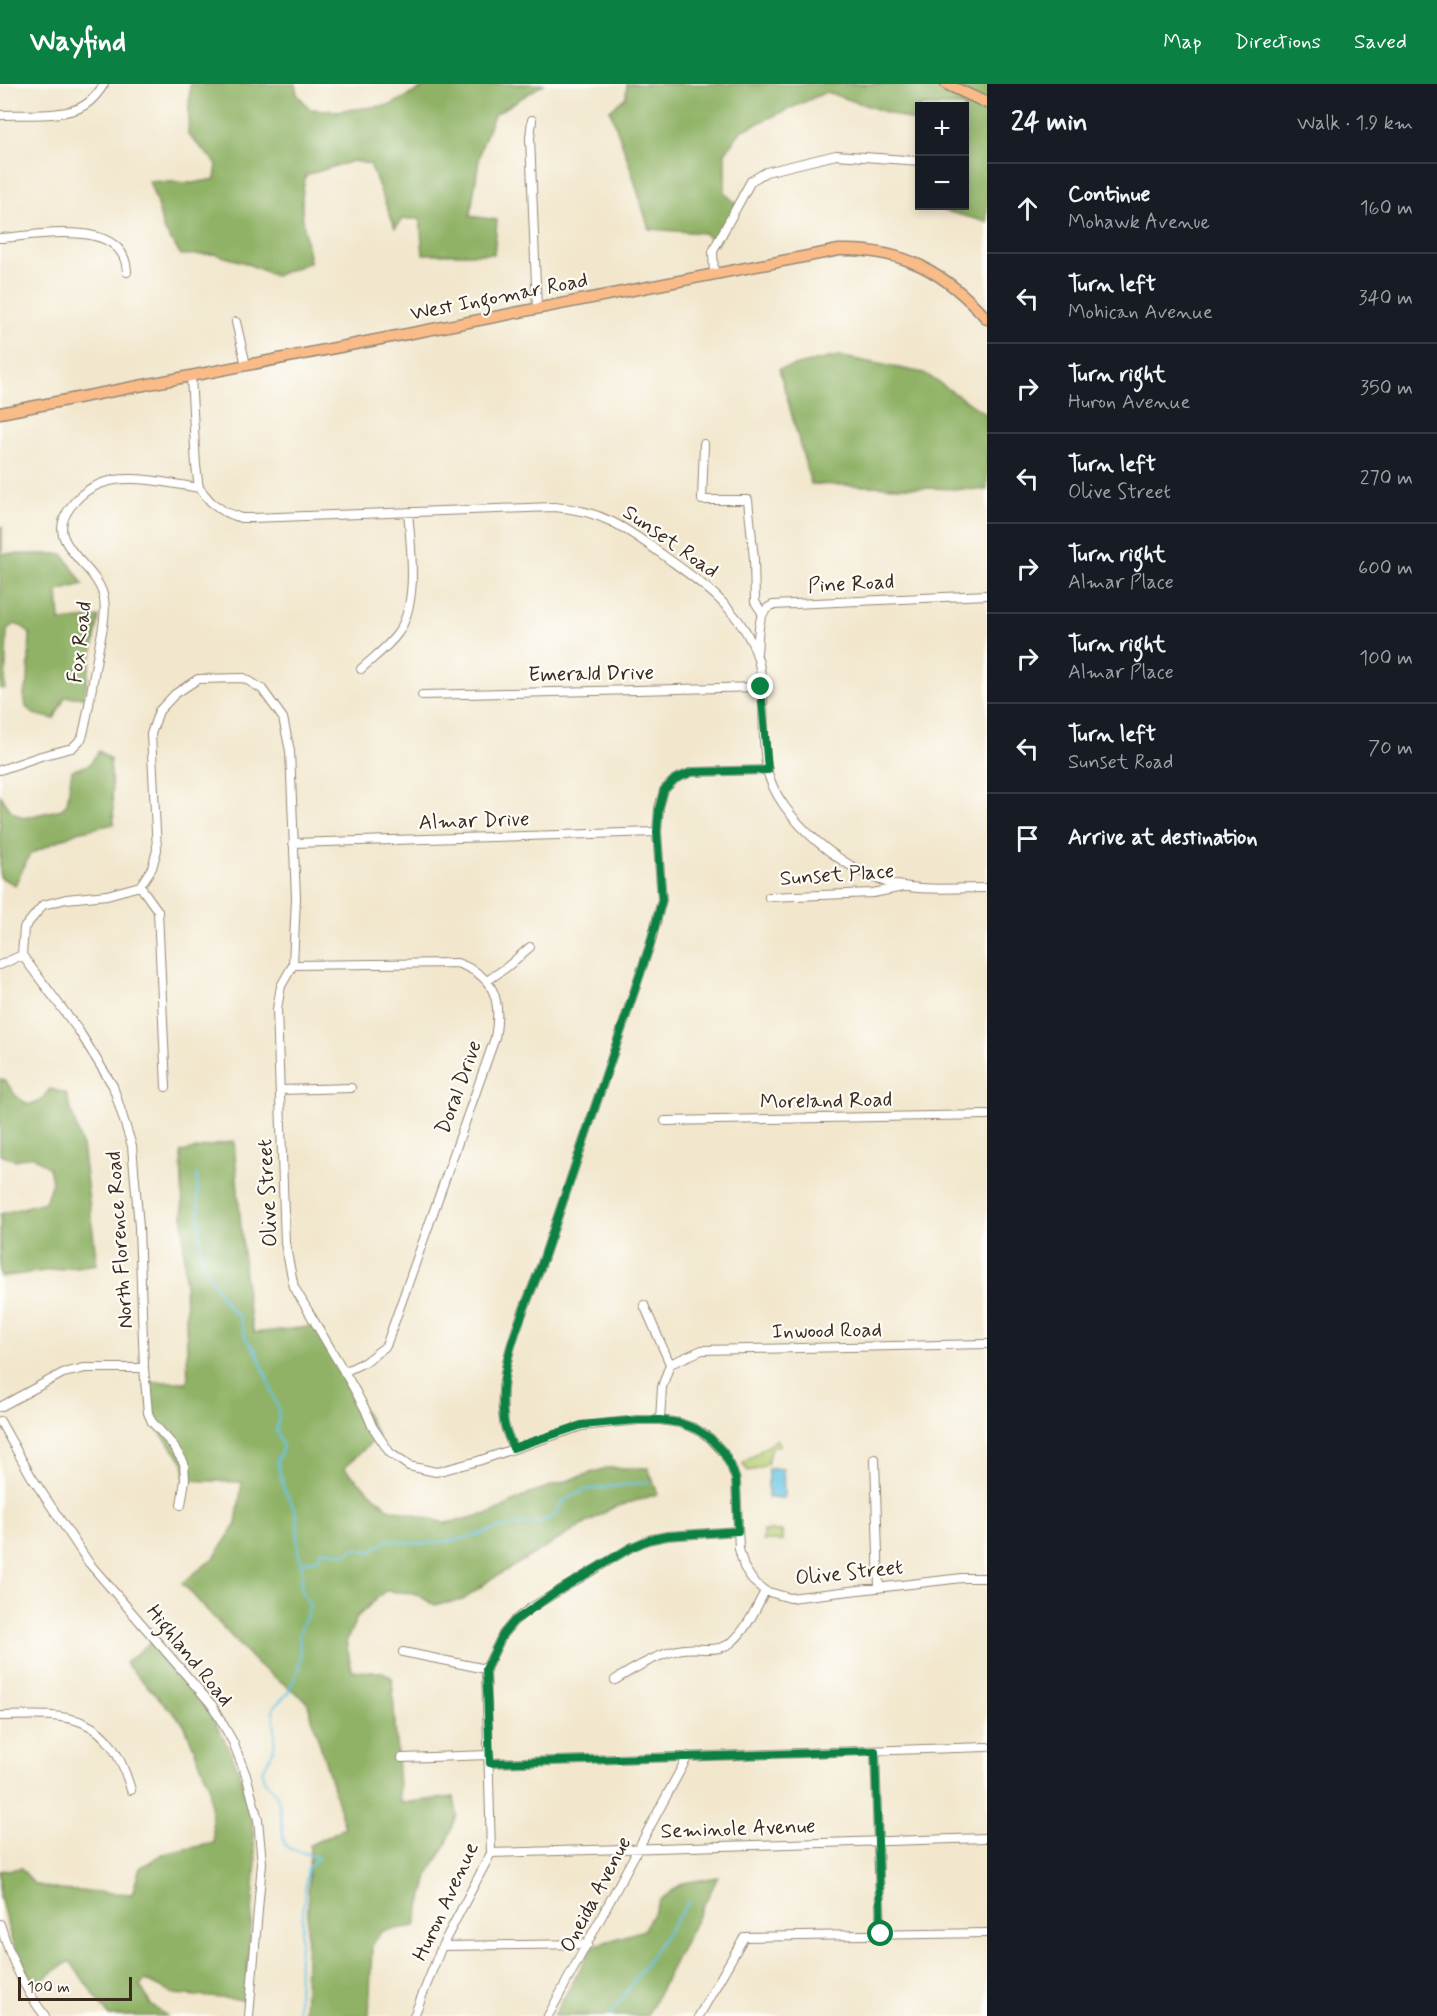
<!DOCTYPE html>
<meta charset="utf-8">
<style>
body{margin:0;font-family:Mynerve,sans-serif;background:#20242c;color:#f1f3f6}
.controls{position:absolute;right:18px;top:18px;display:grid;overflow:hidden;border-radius:0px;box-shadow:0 3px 9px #0003}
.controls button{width:54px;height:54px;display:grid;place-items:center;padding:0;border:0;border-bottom:2px solid #363941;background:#171b24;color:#f1f3f6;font:30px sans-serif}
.scale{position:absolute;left:18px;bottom:15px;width:114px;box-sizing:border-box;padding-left:6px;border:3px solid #3b2a1e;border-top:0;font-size:16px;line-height:21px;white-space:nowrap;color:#3b2a1e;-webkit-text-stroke:4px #fdfcf7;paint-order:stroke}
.stop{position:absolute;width:18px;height:18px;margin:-14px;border:4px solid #0b8043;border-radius:50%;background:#fff}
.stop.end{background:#0b8043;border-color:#fff;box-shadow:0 2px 6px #0008}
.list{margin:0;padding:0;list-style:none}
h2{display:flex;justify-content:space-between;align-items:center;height:78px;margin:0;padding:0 24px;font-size:26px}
h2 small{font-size:20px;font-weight:400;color:#9ea1a6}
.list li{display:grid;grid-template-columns:39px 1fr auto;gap:18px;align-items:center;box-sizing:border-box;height:90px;padding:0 24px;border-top:2px solid #363941}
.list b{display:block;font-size:22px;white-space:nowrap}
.list p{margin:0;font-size:20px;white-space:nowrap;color:#9ea1a6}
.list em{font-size:20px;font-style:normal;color:#9ea1a6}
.icon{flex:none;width:33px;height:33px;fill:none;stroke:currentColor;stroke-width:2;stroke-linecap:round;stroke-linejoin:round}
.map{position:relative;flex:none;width:987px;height:1932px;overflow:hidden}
header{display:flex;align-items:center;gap:36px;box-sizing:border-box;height:84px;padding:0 30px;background:#0b8043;color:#fff}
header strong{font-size:28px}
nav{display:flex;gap:33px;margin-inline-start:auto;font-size:21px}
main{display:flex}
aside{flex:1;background:#171b24}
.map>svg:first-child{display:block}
.green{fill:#b5cf75;stroke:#787c4a;stroke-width:1.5}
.forest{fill:#90b266;stroke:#666e42;stroke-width:1.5}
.water{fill:#67c5e5;stroke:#517882;stroke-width:1.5}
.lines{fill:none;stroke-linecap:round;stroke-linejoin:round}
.stream{stroke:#67c5e5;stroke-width:2}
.minor-casing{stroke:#968876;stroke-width:10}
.major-casing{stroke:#968876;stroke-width:13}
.minor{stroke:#fff;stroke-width:8}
.major{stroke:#f9bc89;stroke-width:10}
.route{stroke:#0b8043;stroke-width:8}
.labels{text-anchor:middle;stroke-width:4.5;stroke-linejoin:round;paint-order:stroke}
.street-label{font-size:21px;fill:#3b2a1e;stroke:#fdfcf7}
</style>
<header>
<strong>Wayfind</strong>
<nav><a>Map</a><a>Directions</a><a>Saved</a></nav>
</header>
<main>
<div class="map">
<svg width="987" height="1932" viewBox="0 0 987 1932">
<rect width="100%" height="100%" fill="#fdfcf7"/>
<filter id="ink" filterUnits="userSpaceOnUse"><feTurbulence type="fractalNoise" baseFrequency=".0167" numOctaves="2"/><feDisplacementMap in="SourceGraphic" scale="12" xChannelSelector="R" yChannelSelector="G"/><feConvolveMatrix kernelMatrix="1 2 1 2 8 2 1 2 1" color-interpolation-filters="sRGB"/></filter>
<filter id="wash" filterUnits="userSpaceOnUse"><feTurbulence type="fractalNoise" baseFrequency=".008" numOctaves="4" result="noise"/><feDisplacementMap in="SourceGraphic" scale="24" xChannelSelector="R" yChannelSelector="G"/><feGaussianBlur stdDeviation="1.35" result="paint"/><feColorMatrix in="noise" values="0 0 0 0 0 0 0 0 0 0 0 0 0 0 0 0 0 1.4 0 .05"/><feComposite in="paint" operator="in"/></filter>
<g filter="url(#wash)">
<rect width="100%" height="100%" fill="#f2e7cd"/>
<path class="green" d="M777,1355l3,6 -8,3 -5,16 -9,5 -10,2 -5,-7 3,-3z
M763,1447h19v10h-19z"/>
<path class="forest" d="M190,0h105l2,10 13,15 28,2 53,-6 39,-21h114l-50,31 -13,33 -11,68 27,4 -3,34h-71l-3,-35h-17l-8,9 -25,-64 -17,-3 -47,14c-9,29 -1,58 4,87l-35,14 -29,-13 -31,-9 -34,1 -18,-27 -6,-25 -8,-22 44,2 22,-4 2,-15 -29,-29z
M627,0h360v138l-56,-15 33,-1v-100h-44l-1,17 -93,-31 -85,39 -16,22v40l12,12 -21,40 -12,-12 -55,-4 -20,-66 -19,-53 16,-13z
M838,272l86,17 63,42v75l-176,-6 -32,-115z
M0,443h2v27h61l20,30 -25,7 2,30 39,-4 -15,80h-19l-11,22 -20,-5 -8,-7 -2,-14 4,-10 2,-49 -7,-7 -8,-3 -8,6 -2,59h-5z
M99,667l11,8 4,65 -37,8 -47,22 -15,31 -15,-8v-82l11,16 12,7 39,-9 5,-6 5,-33 17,-5z
M0,995l5,1 10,15 13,10 12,-4 10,-12 16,4 16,53 15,118 -97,13v-63l45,-12 7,-20 -3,-14 -16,-12 -18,4 -15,-5z
M234,1057l13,161 7,31 63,-7 61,110 -34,32 44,40 58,15 46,-10 38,-20 76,-25h42l10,26 -46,14 -122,72 -27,20 -28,5 -21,-12 -29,-2 -28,26 -11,25 6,29 31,1 9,6 8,125 54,-6 3,18 -11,30 -17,28 -14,53 -33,5 -10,14 -3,71h-65l6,-171 35,-17 -38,-127 -50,-37 -75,-81 32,-25 22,-34 6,-42 -57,-2 -1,-17 -32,-41 -7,-40h43l-7,-230z
M151,1558l56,67 22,39 13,32 10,42 4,39 -11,139 -71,-6 -29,-14 -5,5 11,20 16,11h-58l-39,-55 -37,25 -21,-44 -12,-45v-26l21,-3 13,16 25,6 73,4 8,-26 23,-14 51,-11 -5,-58 -25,-61 -59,-61z
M718,1793l-71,139h-93l39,-70 51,-16 16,-30 23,-17z"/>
<path class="water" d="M768,1385h15l1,29h-16z"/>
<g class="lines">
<path class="stream" d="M197,1091l4,77 3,14 22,38 6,7 7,5 7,23 10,12 8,19 14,38 1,8 -3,14 7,17 -6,14 7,28 11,21 2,9 1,32 4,18 -1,20 9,17 -11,28 2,24 -4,15 -10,21 -14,14c2,30 7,36 -11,63 0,12 9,14 14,24 7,11 5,46 10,51 8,7 23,6 32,12l-10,10 -2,13 -7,75 -1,60
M302,1478l16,-3 4,-9 25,4 9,-6 8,3h8l16,-11 33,4 38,-4 45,-13 33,-4 12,-5 6,-3 6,-11 6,-5 18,-9 63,-8
M610,1932l79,-115"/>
</g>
</g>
<g filter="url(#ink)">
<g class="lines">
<g class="minor-casing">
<path id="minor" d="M0,31c24,-1 65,3 85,-10 8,-5 14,-13 19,-21
M532,36l-2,18 7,171
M0,154c35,-2 125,-22 127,34
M714,190l-1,-22 3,-7 35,-64 15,-9 70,-17 84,6
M236,238l10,43
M191,292l5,90 3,22 12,14 14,10 16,6h11l302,-11c47,3 72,21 109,48 34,25 70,48 89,88 18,38 7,85 15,126 10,49 81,106 130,116 28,6 61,3 90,3
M704,360l-2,56h46l6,59 1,43 8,12
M757,568c2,-16 -1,-41 16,-47l214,-10
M361,585c12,-11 27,-22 37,-36 21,-31 13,-84 10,-121
M422,611l339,-8
M0,686l41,-14 31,-8 10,-10c7,-26 10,-54 15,-80 3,-19 10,-41 7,-59 -4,-25 -31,-39 -40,-61 -5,-12 0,-23 8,-33 31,-41 85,-23 127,-17
M293,759l364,-11
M769,813l104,-4 30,-6
M22,871l57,76 34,55 19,60 7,81 5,141 4,45 4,9 20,22 12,19 1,17 -4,25
M0,881l22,-10 2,-27 19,-23 23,-6 41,-4 33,-9
M293,881l164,-2c38,13 45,37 38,75l-109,308 -21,16 -21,10
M487,897l20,-14 23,-20
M166,1003l-8,-176 -18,-25 12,-18 5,-18 -6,-116 8,-23 16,-17 23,-15 46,-1 18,11 21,29 7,33 6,147 -3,67 -12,21 -4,23 8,234 9,44 58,98 13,24 7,17 18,27 19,13 27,6 42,-11 104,-35 56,-6h22l20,3 16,6 14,9 13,14 8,14 5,14 3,69 5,18 9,14 12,10 25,7 172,-20h25
M280,1006l71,-2
M665,1037l322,-6
M644,1221l26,59 -8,23 -2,33
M670,1280l32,-14 285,-6
M0,1323l63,-34 22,-5h59
M0,1337l31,55 58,87 123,142 21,37 14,36 11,42 4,43 -13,153
M513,1364c-3,-8 -8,-18 -9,-26 -8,-55 18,-107 37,-156l109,-321 12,-45 -5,-68 2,-24 5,-18 11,-11 17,-7 76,-2
M875,1375l4,128
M403,1568l83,17
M615,1596c19,-12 41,-25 63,-30 19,-5 37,5 54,-8 15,-13 24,-34 33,-51
M0,1632c72,-2 108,-4 131,74
M875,1667l6,183
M402,1674l87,-3
M490,1679l497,-16
M491,1769l496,-15
M0,1840c10,33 24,65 45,92
M442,1862l146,-2
M414,1932l28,-70 49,-93 -5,-184 17,-35 11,-13 15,-12 101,-61 18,-8 19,-4 71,-5
M548,1932l140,-260
M699,1932l45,-79 243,-4"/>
</g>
<g class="major-casing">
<path id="major" d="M946,0l41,19
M0,329l839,-163c64,-2 106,22 148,69"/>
</g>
<use href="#minor" class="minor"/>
<use href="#major" class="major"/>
</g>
</g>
<g class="lines" filter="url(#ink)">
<path class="route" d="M761,603l7,83 -76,2 -17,7 -11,11 -5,18 -2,24 5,68 -12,45 -109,321c-19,49 -45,101 -37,156 1,8 6,18 9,26l69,-23 56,-5h22l20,3 16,6 14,9 13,14 8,14 5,14 2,51 -71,5 -19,4 -18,8 -77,46 -39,27 -11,13 -17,35 4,94 385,-12 6,183"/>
</g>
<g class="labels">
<g class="street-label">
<text transform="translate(499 212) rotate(-11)" y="7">West Ingomar Road</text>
<text transform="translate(671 457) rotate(35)" y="7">Sunset Road</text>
<text transform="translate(851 499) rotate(-3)" y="7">Pine Road</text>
<text transform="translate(79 558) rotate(-83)" y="7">Fox Road</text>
<text transform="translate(591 589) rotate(-1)" y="7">Emerald Drive</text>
<text transform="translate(474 736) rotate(-2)" y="7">Almar Drive</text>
<text transform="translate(837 790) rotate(-4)" y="7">Sunset Place</text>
<text transform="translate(458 1003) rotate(-70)" y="7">Doral Drive</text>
<text transform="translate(826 1016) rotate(-1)" y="7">Moreland Road</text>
<text transform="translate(267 1109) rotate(-93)" y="7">Olive Street</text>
<text transform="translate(119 1156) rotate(-94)" y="7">North Florence Road</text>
<text transform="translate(827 1246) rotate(-1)" y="7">Inwood Road</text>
<text transform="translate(849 1488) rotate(-6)" y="7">Olive Street</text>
<text transform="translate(190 1571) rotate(51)" y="7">Highland Road</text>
<text transform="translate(738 1744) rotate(-2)" y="7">Seminole Avenue</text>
<text transform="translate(595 1810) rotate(-62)" y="7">Oneida Avenue</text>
<text transform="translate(445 1817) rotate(-65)" y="7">Huron Avenue</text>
</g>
</g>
</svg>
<div class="controls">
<button>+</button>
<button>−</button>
</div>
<div class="scale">100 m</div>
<div class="stop" style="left:881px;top:1850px"></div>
<div class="stop end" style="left:761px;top:603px"></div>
</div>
<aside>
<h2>24 min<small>Walk · 1.9 km</small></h2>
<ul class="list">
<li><svg class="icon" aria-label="ahead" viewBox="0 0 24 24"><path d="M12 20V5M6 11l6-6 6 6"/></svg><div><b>Continue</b><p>Mohawk Avenue</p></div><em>160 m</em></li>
<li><svg class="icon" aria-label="left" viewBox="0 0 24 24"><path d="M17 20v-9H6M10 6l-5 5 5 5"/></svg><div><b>Turn left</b><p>Mohican Avenue</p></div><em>340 m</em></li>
<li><svg class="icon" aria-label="right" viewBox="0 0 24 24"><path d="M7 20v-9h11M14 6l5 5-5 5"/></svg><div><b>Turn right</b><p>Huron Avenue</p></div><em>350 m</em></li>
<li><svg class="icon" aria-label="left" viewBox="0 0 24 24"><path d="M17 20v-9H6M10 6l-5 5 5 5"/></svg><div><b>Turn left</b><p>Olive Street</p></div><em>270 m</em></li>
<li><svg class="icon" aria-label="right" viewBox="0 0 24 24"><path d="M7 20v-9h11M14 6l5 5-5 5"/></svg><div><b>Turn right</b><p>Almar Place</p></div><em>600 m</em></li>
<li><svg class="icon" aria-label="right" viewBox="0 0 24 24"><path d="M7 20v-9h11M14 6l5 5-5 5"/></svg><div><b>Turn right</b><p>Almar Place</p></div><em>100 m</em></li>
<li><svg class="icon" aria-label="left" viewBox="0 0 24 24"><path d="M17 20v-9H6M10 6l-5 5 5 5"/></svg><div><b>Turn left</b><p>Sunset Road</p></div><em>70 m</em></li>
<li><svg class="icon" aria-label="arrive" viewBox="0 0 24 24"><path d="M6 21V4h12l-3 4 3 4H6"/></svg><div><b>Arrive at destination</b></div></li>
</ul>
</aside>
</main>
